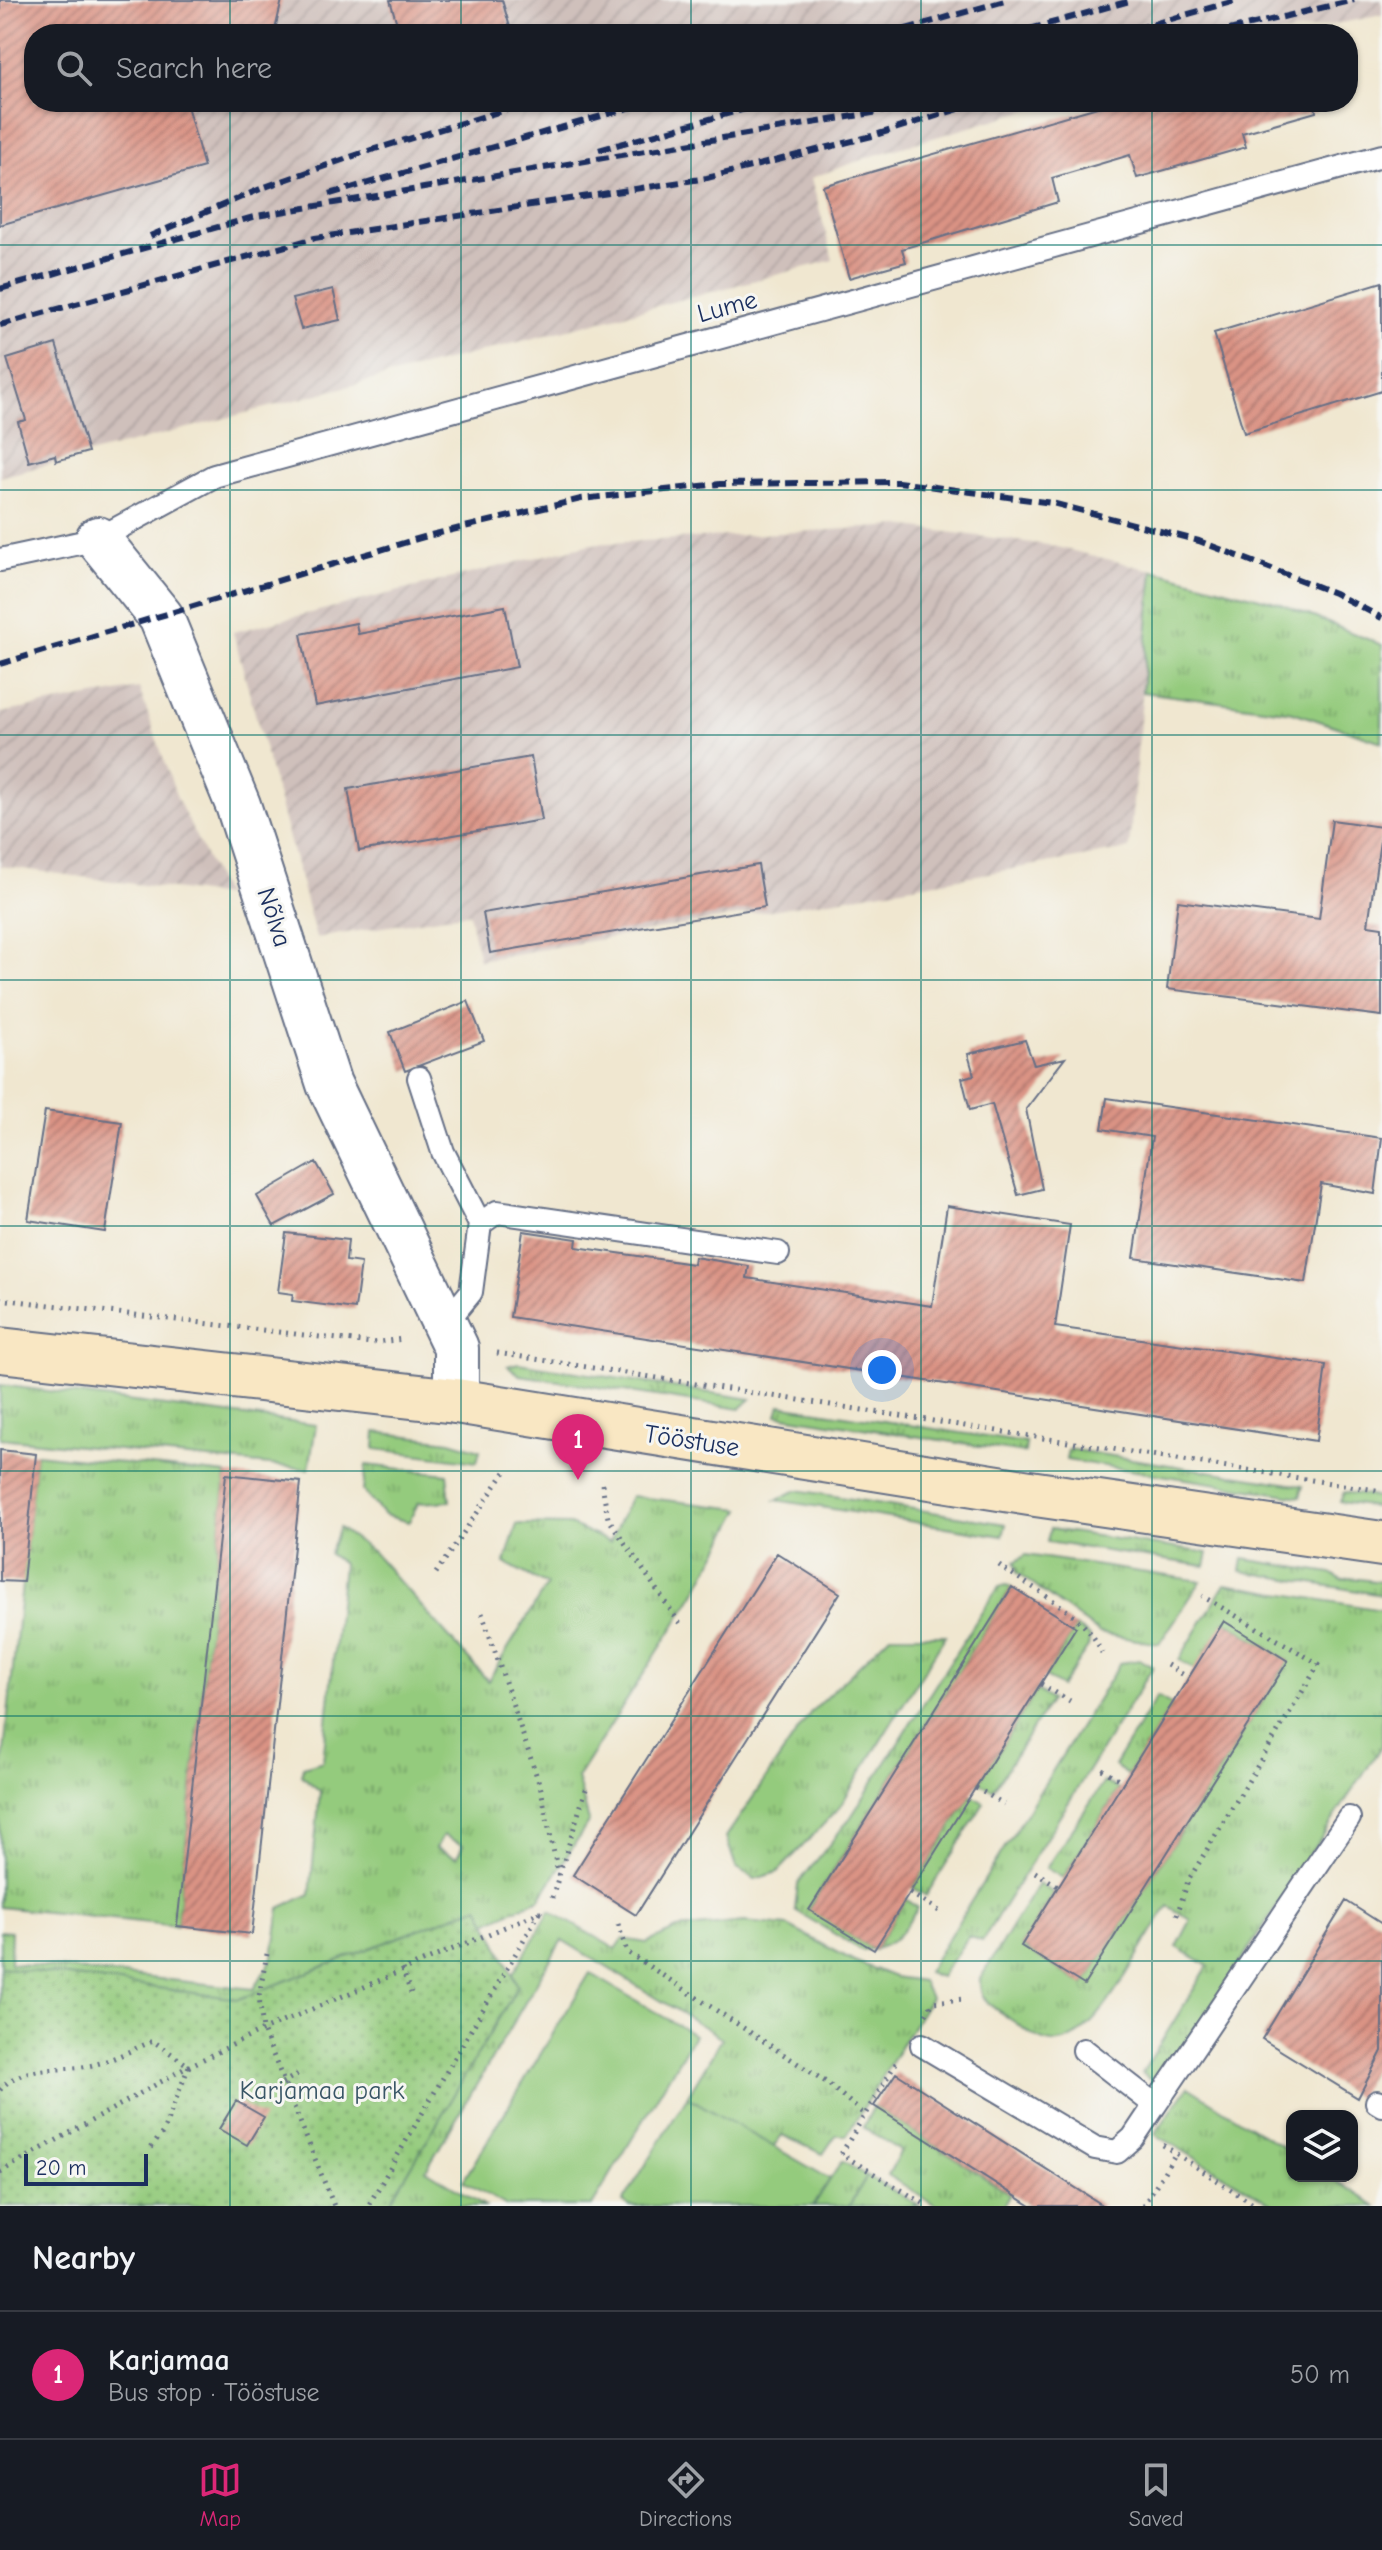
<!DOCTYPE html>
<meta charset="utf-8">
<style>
body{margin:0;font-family:"Comic Neue",sans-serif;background:#20242c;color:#f1f3f6}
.controls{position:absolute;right:24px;bottom:24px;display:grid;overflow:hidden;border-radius:16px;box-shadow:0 2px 6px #0004}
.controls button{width:72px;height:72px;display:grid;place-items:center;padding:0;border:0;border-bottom:2px solid #363941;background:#171b24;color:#f1f3f6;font:40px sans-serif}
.scale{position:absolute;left:24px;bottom:20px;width:124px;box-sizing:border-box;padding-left:8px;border:4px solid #1b2f5e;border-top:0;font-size:22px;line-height:28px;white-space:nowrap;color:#1b2f5e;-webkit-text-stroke:6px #f6f6f2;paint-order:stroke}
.you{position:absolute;left:882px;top:1370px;width:28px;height:28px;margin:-20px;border:6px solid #fff;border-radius:50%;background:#1a73e8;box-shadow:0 0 0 12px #1a73e833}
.badge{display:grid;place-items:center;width:52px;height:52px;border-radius:50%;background:#db2777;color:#fff;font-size:26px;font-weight:700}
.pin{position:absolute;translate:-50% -66px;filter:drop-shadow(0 2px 4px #0008)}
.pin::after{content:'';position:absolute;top:42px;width:28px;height:24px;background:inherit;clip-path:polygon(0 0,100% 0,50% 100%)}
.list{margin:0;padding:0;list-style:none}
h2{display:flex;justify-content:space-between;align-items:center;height:104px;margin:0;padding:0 32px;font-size:34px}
h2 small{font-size:26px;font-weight:400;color:#9ea1a6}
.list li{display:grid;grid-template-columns:52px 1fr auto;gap:24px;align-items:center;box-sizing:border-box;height:128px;padding:0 32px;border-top:2px solid #363941}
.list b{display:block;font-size:30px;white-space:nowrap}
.list p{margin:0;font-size:26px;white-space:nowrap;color:#9ea1a6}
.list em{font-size:26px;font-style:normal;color:#9ea1a6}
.icon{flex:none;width:44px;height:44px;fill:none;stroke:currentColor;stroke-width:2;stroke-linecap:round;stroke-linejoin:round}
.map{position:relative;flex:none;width:1382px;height:2206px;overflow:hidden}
.search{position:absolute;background:#171b24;box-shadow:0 2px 6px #0004;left:24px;right:24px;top:24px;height:88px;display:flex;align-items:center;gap:20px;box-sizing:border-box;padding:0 28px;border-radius:32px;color:#9ea1a6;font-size:30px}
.sheet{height:232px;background:#171b24}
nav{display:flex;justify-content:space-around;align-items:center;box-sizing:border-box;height:112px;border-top:2px solid #363941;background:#171b24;font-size:22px;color:#9ea1a6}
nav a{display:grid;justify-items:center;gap:4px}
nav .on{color:#db2777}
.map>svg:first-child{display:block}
.industrial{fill:url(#industrial-furrows)}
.grass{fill:url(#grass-tufts);stroke:#587d6e;stroke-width:2;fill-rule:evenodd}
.park{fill:url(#park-dots);stroke:#587d6e;stroke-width:2}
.pitch{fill:#94cb7d;stroke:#587d6e;stroke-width:2}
.building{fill:url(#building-hatch)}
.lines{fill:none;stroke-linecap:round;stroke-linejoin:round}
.lane-casing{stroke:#666f86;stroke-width:26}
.street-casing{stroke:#666f86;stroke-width:48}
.secondary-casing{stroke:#666f86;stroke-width:48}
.path{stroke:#666f86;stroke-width:5;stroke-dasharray:2 6;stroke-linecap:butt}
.lane{stroke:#fff;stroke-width:22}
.street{stroke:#fff;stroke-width:44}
.secondary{stroke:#f9e7c3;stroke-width:44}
.rail{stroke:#1b2f5e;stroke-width:6;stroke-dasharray:12 6;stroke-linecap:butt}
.grid{fill:none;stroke:#0f766e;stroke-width:2;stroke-opacity:0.55}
.labels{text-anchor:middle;stroke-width:6;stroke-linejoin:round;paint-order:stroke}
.street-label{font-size:26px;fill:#1b2f5e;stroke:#f6f6f2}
.park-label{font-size:26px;fill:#395666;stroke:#f6f6f2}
</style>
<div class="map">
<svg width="1382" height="2206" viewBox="0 0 1382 2206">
<defs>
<pattern id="industrial-furrows" width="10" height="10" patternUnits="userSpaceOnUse" patternTransform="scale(2)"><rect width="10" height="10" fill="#cfc0bb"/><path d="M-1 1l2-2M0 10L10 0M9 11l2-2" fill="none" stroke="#b1a5a3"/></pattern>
<pattern id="grass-tufts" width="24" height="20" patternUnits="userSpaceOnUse" patternTransform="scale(2)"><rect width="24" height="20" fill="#94cb7d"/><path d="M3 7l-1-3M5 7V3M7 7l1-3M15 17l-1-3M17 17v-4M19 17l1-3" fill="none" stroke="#78a56a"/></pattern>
<pattern id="park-dots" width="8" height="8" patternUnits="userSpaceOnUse" patternTransform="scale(2)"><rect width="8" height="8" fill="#94cb7d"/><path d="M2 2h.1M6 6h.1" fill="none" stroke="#78a56a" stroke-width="1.8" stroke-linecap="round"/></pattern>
<pattern id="building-hatch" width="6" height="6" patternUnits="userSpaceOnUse" patternTransform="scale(2)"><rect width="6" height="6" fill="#da9384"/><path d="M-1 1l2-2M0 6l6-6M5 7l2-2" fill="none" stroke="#b0786f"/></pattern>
</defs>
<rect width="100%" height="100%" fill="#f6f6f2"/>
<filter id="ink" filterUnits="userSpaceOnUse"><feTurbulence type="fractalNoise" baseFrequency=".0125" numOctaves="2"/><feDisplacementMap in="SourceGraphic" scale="16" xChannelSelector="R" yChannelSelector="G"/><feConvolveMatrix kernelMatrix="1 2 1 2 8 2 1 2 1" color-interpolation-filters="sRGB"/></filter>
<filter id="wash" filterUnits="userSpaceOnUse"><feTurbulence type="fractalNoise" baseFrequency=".006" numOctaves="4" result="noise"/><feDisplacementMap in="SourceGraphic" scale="32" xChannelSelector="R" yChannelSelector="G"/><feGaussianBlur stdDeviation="1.8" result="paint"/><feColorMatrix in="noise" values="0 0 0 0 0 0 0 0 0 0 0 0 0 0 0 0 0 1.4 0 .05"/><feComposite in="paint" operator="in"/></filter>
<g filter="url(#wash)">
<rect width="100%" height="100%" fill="#f0e7d0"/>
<path class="industrial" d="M0,0h1382v15l-98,19h-1250v68h1020l-182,54 -61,22 22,82 -833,217z
M900,526l148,19 105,25 -24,279 -650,111 -10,-47 -153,25 -83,-306 358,-88z
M139,688l38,110 48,98 -225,-30v-153z"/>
<path class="grass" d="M1153,570l126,33 103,42v97l-89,-30 -151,-20z
M518,1363l233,36 -11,10 -220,-34 -12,-9z
M0,1385l316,40 -7,44 -309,-31z
M780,1405l246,38 -1,10 -248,-38z
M376,1432l74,9 30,9 -3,12 -102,-13z
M1068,1449l235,37 -3,11 -234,-37z
M36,1454l190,20 -49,452 -177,-19v-118z
M366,1465l81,9 3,27 -32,2 -9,19 -25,-7 -21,-24z
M797,1490l209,34 -3,12 -227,-36z
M1344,1492l38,6v10l-42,-6z
M631,1496l110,13 -47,86 -117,183 12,43 -49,78 -327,142 -213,-13v-97l11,1 -1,31 244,26 19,-32 7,-49 30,-14 10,-103 -19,-16 2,-8 20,-6 20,-197 -14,-10 10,-26 34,24 115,129 59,-96 -42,-22 12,-39 53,1 40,17zM443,1835l20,10 -6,13 -21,-10z
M1050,1529l158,24 -3,13 -158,-24z
M1026,1555l175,26 -42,63 -60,-11 -82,-60 -2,-11z
M1243,1559l88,14 11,7 9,-2 31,4v13l-141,-24z
M1225,1584l157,26v135l-217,332 -12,4 -11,-8 66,-107 -31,-19 14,-27 -23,-14c-25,33 -66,131 -109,136 -19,2 -34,-13 -49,-23 -17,-12 -31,-17 -30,-40l58,-95 16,9 -33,53 63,39 204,-324 -63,-40 -30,48 -16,-9z
M1006,1585l6,2 -203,322 65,41 32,-51 12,9c-17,25 -24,42 -57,42l-66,-40 3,-26 53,-67 136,-213 12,-17z
M1076,1627l14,10 -2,10 -27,40 -16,-10z
M946,1635l-107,173 -61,64 -23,7 -19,-12 -10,-30 85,-125 79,-77z
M1140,1660l13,7 -171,274 -13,-5 -29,41 -13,-5 193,-309z
M1037,1690l14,10 -58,90 -14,-8z
M1157,1696l15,9 -44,70 -14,-9z
M1104,1782l15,7 -56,89 -17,-10z
M971,1795l13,8 -58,93 -13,-8z
M550,1911l66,38 7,-10 24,4 30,-14 67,-7 44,4 66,35 40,16 28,4 8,17 -83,137h-11l-13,19 -41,-19 -9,12 -86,-50 35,-59 -160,-98 -136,230 59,36h-108z
M1188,2087l104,66v23h37l47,30h-100l-121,-72z
M874,2106l136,88 -7,12h-66l-49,-31 13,-24 -38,-24z
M842,2161l25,15 -18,30h-36z"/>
<path class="park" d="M479,1906l39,80 -130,220h-388v-239l239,32z"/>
<path class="pitch" d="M590,1973l104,62 -102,171h-85l-44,-25z
M687,2097l143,82 -17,27h-184l-6,-4z
M867,2176l53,30h-71z"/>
<g id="blocks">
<path class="building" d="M0,0h282l-8,34h-26l-1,-3 -213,3v68h152l18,65 -204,58z
M390,0h112l10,34h-112z
M1115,102h200l1,10 -74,21 4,14 -109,31 -7,-23 -78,23 6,24 -156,47 4,13 -57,16 -26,-92z
M1382,282v109l-138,42 -30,-100z
M333,289l7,31 -39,9 -9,-30z
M56,344l32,108 -32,9 -1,-6 -26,7 -11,-40 8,-2 -19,-61z
M505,606l12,61 -202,39 -14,-72 55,-11 2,11z
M531,757l11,63 -183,31 -11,-62z
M1332,820l50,7 -14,98 14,2v89l-215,-27 11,-88 141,18z
M758,865l7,42 -275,46 -7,-40z
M468,1001l16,40 -79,30 -15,-39z
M1025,1040l9,25 31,-7 -39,51 16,80 -24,6 -26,-91 -22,6 -8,-32 12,-3 -6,-21z
M1107,1098l275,40 -7,56 -54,-10 -15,99 -172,-25 18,-121 -50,-8z
M45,1111l77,11 -17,110 -77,-12z
M316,1162l18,32 -60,32 -17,-30z
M947,1206l123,19 -15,102 271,38 -10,76 -806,-124 13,-86 54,8 -1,8 117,17 1,-7 55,9 -2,12 185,28z
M286,1233l62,7 -2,21 15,2 -6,46 -63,-8 1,-7 -15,-2z
M0,1450l36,4 -13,128 -23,-1z
M226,1474l75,8 -49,452 -75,-8z
M777,1553l63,40 -204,322 -63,-40z
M1012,1587l64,40 -202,323 -65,-40z
M1224,1621l64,40 -204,324 -63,-39z
M1346,1901l36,23v127l-24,47 -96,-59z
M896,2073l208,133h-73l-157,-100z
M236,2101l28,16 -17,28 -28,-16z"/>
</g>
</g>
<g filter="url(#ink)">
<use href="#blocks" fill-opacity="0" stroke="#666f86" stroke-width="2"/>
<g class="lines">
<g class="lane-casing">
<path id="lane" d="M0,560l98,-21 116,-63 1168,-320
M419,1078l24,74 37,72
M444,1325l27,-33 9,-68 17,-12 281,41
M922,2045l173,103 22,4 16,-14 22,-33
M1084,2050l71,55 194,-287
M1377,2102l5,3"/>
</g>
<g class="street-casing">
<path id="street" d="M98,539l63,78 77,188 91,279 127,264v53"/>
</g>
<g class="secondary-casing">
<path id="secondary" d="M0,1350l456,51 580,93 346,50"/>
</g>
<path class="path" d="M0,1299l371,44 33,-4
M497,1353l885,138
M602,1484l6,34 74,109
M999,1565c33,24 88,49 103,88
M436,1573l69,-101
M482,1613l59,176 18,89
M1167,1665l22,13
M1041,1684l29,17
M1102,1769l21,13
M976,1788l28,16
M1035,1872l23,14
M910,1893l29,18
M552,1898l35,-112
M1177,1915l11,-34 131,-217 -117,-68
M618,1924l9,28 199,130 39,33
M267,1954l-8,42 4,34 71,176
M402,1969l9,24
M926,2014l7,-12 31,-3
M896,2063l-55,91 87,52
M282,2083l20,-11
M0,2090c21,-26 58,-18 88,-24 22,-4 45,-17 65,-25l36,25 -26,66 -14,19
M1163,2145l93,61
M0,2172l189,-106 74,-36 277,-118 -172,294
M1143,2206l31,-50"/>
<use href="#lane" class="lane"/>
<use href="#street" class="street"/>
<use href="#secondary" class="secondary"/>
<path class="rail" d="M757,34l6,-2
M888,34l120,-34
M1012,34l121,-34
M1118,34l120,-34
M1212,34l142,-34
M599,150l171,-48
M330,194l320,-92
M150,236l115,-49 97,-34 169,-51
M0,289l257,-73 681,-114
M0,325l315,-87 392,-60 165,-42 109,-34
M0,664l427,-128 154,-37 139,-15 178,-2 154,21 147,38 135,52 48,25"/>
</g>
</g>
<path class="grid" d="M230,0v34M461,0v34M691,0v34M921,0v34M1152,0v34M230,102v2104M461,102v2104M691,102v2104M921,102v2104M1152,102v2104M0,245h1382M0,490h1382M0,735h1382M0,980h1382M0,1226h1382M0,1471h1382M0,1716h1382M0,1961h1382"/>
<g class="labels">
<g class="street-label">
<text transform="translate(727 306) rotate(-15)" y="9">Lume</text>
<text transform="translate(275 917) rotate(72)" y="9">Nõlva</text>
<text transform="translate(692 1440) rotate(9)" y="9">Tööstuse</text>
</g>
<g class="park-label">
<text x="322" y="2099">Karjamaa park</text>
</g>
</g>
</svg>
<div class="controls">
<button><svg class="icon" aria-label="layers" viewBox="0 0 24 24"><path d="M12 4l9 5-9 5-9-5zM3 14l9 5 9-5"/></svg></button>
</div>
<div class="scale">20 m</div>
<div class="you"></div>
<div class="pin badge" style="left:578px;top:1480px">1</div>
<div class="search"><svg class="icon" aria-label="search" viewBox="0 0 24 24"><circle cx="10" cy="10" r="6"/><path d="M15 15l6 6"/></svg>Search here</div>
</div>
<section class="sheet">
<h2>Nearby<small></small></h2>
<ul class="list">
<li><span class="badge">1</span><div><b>Karjamaa</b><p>Bus stop · Tööstuse</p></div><em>50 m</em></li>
</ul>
</section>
<nav>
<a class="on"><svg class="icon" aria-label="map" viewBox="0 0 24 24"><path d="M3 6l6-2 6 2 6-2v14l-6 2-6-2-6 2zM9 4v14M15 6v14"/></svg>Map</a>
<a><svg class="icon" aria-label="directions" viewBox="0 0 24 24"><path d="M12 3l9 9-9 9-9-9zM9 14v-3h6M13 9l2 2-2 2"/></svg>Directions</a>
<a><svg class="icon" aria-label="saved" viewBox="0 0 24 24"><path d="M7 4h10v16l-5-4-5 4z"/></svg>Saved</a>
</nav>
